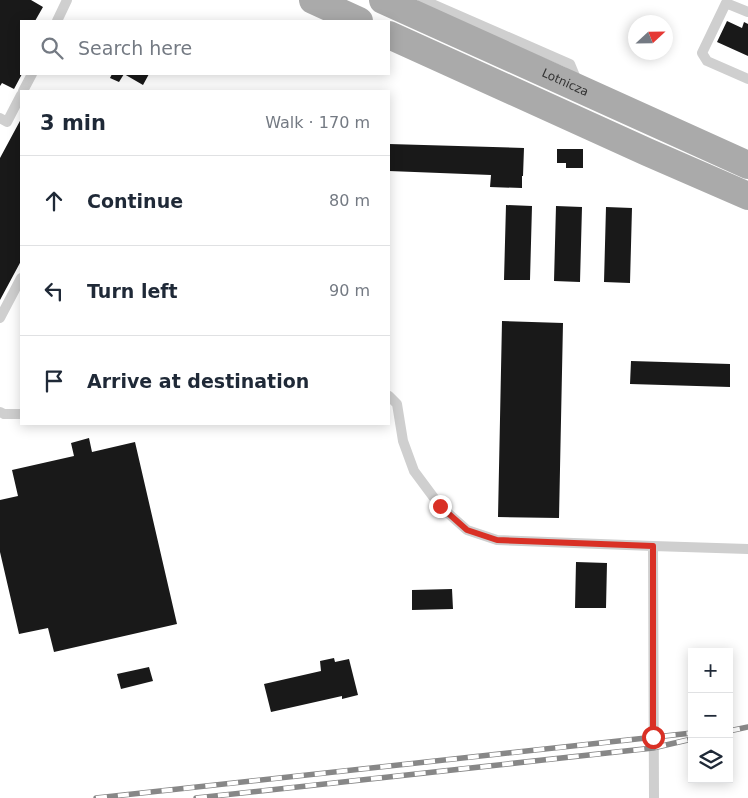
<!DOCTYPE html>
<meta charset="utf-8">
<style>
body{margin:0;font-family:"DejaVu Sans",sans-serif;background:#f2f2f3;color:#1f2937}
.controls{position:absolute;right:15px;bottom:15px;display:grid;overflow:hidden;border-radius:0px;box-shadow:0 2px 12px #0003}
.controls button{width:45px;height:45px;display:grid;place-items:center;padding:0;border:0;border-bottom:1px solid #e0e1e3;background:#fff;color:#1f2937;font:25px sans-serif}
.compass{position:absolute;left:628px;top:15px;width:45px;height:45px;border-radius:50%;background:#fff;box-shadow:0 2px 12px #0003;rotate:68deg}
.stop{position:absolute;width:15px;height:15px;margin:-11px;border:4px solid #d93025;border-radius:50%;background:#fff}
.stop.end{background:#d93025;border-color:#fff;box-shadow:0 1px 5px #0008}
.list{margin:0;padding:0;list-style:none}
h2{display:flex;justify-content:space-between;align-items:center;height:65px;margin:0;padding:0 20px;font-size:21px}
h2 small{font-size:16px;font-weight:400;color:#747a83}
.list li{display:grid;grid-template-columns:32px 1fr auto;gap:15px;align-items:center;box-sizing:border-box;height:90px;padding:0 20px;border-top:1px solid #e0e1e3}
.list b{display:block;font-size:19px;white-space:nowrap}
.list em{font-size:16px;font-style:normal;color:#747a83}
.icon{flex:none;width:28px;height:28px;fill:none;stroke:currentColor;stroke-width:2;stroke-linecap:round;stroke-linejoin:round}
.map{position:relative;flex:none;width:748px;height:798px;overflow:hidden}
.search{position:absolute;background:#fff;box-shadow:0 2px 12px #0003;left:20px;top:20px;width:370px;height:55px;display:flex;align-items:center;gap:12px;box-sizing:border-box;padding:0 18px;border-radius:0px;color:#747a83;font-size:19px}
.panel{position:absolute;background:#fff;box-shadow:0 2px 12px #0003;left:20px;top:90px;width:370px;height:335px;border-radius:0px}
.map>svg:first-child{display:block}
.building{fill:#191919}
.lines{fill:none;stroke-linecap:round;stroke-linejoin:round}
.service{stroke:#cfcfcf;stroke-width:10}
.primary{stroke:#aaa;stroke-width:28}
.rail-casing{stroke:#878787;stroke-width:5.5}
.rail{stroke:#fff;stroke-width:4;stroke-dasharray:11;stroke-linecap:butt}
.route{stroke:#d93025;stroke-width:6}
.labels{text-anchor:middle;stroke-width:5;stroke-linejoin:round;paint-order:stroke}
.street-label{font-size:12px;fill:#323232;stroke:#fff}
</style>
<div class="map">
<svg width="748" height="798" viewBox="0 0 748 798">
<rect width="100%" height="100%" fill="#fff"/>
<path class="building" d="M0,0h31l12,7 -8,14h-14v53h1l-8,15 -12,-6 -2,3z
M727,21l15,7 2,-6 4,2v32l-31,-14z
M112,74h37l-6,11 -19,-11 -5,8 -9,-4z
M21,119v142l-21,39v-142z
M389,144l135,4 -1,28h-1v12l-32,-1 1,-12 -102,-4z
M557,149h26v19h-17v-5h-9z
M506,205l26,1 -2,74h-26z
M556,206l26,1 -2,75 -26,-1z
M606,207l26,1 -2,75 -26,-1z
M502,321l61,2 -4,195 -61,-1z
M631,361l99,3v23l-100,-3z
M89,438l3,14 43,-10 42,182 -123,28 -6,-24 -29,6 -19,-82v-52l18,-4 -6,-26 62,-14 -3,-13z
M576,562l31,1 -1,45h-31z
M452,589l1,20 -41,1v-20z
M334,658l1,4 14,-3 9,36 -16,4v-3l-71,16 -7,-28 57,-13 -1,-10z
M149,667l4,14 -32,8 -4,-15z"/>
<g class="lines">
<path class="service" d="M423,0l147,64 7,17
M748,12l-22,-9 -24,50 5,8 41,18
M57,21l10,-21
M23,91l9,-17
M0,118l7,4 14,-27
M0,318l21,-40
M389,396l8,8 6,37 11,30 26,35 27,24 30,10 156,6 95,3
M0,412l4,2h17
M653,546l1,252"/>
<g class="primary">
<path d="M313,0l46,21"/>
<path id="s1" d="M383,0l365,165"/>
<path d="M389,35l258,117 101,44"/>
</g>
<g class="rail-casing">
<path id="rail" d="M729,731l19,-4
M96,798l596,-65
M196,798l457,-50 39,-9"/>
</g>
<use href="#rail" class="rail"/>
</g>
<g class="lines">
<path class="route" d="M440,506l27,24 30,10 156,6v191"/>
</g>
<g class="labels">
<g class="street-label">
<text dy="4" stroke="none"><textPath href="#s1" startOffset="200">Lotnicza</textPath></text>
</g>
</g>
</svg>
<div class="controls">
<button>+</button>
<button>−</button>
<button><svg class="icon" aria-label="layers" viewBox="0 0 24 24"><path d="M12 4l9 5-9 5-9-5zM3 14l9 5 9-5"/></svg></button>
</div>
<svg class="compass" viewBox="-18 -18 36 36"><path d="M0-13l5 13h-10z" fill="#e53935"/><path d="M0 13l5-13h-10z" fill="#747a83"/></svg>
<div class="stop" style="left:653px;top:737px"></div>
<div class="stop end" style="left:440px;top:506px"></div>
<div class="search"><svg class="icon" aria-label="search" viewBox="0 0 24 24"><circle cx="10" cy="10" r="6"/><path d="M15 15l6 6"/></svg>Search here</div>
<section class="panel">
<h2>3 min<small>Walk · 170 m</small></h2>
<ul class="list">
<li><svg class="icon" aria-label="ahead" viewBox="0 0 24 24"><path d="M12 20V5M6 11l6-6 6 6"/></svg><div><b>Continue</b></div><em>80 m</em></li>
<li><svg class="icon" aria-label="left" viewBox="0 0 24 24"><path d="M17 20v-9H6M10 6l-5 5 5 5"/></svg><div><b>Turn left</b></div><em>90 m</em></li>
<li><svg class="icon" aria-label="arrive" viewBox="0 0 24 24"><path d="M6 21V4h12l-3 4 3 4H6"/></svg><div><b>Arrive at destination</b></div></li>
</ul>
</section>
</div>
